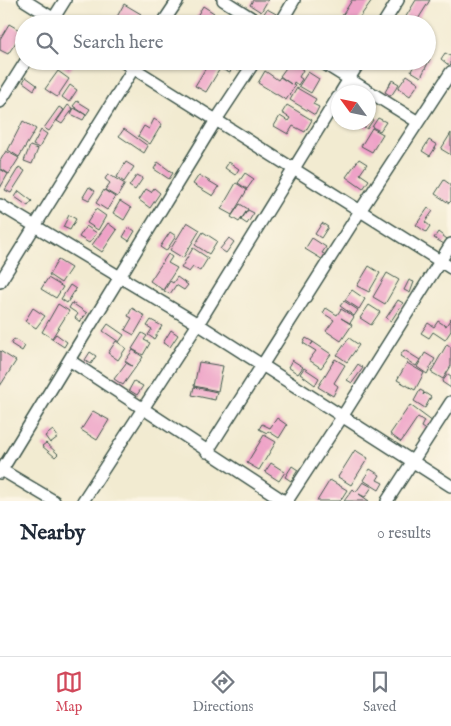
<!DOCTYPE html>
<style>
body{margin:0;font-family:"IM FELL English",serif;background:#f2f2f3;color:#1f2937}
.compass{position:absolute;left:331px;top:85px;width:45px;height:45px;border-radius:50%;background:#fff;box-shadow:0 1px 4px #0004;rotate:303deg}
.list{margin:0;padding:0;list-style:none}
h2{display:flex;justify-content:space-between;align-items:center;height:65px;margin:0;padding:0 20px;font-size:21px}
h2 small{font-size:16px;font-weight:400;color:#747a83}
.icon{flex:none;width:28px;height:28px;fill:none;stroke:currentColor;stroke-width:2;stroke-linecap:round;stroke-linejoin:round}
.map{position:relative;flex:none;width:451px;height:501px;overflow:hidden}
.search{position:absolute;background:#fff;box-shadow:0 1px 4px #0004;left:15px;right:15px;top:15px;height:55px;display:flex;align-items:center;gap:12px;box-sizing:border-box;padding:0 18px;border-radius:28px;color:#747a83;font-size:19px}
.sheet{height:155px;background:#fff}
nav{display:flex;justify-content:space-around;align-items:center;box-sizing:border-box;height:70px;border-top:1px solid #e0e1e3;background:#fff;font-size:14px;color:#747a83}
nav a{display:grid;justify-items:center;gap:2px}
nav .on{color:#d1495b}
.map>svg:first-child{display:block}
.building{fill:#eea2c7}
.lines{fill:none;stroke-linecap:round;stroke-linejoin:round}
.minor-casing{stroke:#3f574c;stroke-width:14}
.minor{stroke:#fff;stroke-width:11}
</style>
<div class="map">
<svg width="451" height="501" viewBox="0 0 451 501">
<rect width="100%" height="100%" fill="#fcf5e5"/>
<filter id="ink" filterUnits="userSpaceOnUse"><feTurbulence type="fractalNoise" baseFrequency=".02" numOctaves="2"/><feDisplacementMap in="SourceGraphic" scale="10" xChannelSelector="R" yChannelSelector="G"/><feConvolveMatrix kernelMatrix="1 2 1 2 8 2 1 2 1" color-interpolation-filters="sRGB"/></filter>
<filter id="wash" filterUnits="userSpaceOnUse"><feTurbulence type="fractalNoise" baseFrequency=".0096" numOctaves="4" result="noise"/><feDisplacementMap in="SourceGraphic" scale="20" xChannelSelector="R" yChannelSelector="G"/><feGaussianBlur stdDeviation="1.12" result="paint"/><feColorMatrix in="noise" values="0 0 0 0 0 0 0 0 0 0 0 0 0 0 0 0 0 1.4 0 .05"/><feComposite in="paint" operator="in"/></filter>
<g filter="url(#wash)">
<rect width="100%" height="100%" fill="#f2ebd1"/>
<g id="blocks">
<path class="building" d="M253,0h15l-7,12 -11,-7z
M352,0h20l-17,24 -13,-8z
M416,0h14l-15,24h-12l-1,-1z
M124,4l17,10 -4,6 -5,-3 -4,7h-15z
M203,6l11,7 -7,11h-15z
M267,9l11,6 -5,9 -12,-6z
M9,24l14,8 -15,22 -8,-4v-11z
M445,53l6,3v11l-10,-8z
M427,56l3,3 -9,18 -10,-6 4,-7 -5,-3h17z
M62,61h4l7,5 -4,5 -9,-6z
M210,61l11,6 -15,25 -11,-6z
M223,61h12l7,5 -4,5z
M291,61l12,9 -4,7 3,2 -4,6 -4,-3 -1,3 2,1 -9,14 -28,-17 7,-12 13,9 2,-3 11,7 -11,-8z
M224,63l8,4 -2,6 -9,-4z
M58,71l11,8 -12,18 -12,-8z
M308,72l11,7 -8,14 -12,-7z
M407,75l12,8 -9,13 -12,-8z
M26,77l11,8 -3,5 -11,-8z
M392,80l7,4 -8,12 -6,-4z
M70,85l7,5 -8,12 -7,-5z
M297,88l19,11 -3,5 6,3 -4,8 -25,-15z
M77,101l13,8 -4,6 -13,-9z
M68,105l5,4 -11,15 -5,-3z
M287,105l25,15 -7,12 -12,-6 -5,8 -14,-8 6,-10 8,5 2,-3 -8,-5z
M59,107l5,3 -15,21 -5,-3z
M74,108l12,7 -3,5 -12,-6z
M368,117l5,3 -6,9 -10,-7h11z
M378,118l8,4 -6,9 -8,-4z
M154,119l8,5 -12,20 -12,-8 6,-10 5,3z
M23,121l13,8 -17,28 -11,-7z
M372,128l11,6 -11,18 -11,-6z
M124,129l24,17 -4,7 -25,-17z
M41,130l6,4 -8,14 -6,-3z
M451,133v22l-10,-6z
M429,140l8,5 -7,11 -8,-5z
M30,146l8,3 -6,15 -8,-3z
M6,151l13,7 -10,16 -9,-6v-7z
M359,159l8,5 -7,10 9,6 -6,9 -17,-12z
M126,162l8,5 -10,15 -7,-5z
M158,162l15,11 -4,6 -15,-10z
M229,162l10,7 -4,6 -10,-7z
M19,167l6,4 -14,22 -6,-3z
M0,169l8,5 -8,14z
M245,173l9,6 -7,10 -9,-6z
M108,174l17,10 -8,13 -12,-7 5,-7 -5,-4z
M137,175l6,3 -8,12 -6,-4z
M199,175l20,12 -6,9 -20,-12z
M444,180l7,5v16l-2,2 -14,-9z
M236,183l11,7 -15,25 -11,-6z
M89,187l6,4 -6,9 -6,-3z
M154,188l6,5 -10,15 -11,-8 7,-11 5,3z
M104,190l11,7 -8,13 -11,-7z
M19,191l13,10 -4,5 -13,-9z
M120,201l11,7 -7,12 -11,-7z
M240,204l8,5 -9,13 -8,-5z
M428,208l5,3 -8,11 5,4 -4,6 -10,-7z
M96,209l10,7 -8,14 -11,-7z
M248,210l6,3 -7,11 -6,-4z
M69,215l7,4 -6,11 -7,-3z
M187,222l13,8 -17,28 -13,-8z
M108,223l9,7 -15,22 -10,-7z
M322,223l6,4 -7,11 -6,-4z
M86,226l11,7 -8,10 -10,-6z
M129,227l6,4 -6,10 -6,-4z
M170,232l6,4 -10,15 -6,-4z
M203,232l14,9 -8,13 -14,-9z
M438,232l9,7 -3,5 -10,-6z
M229,238l5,4 -8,11 -6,-4z
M312,238l14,9 -4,6 6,3 -3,5 -20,-12z
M193,248l15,10 -8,13 -7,-4 -4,5 -8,-4z
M168,254l4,3 -4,6 9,5 -14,22 -13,-9z
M58,260l13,8 -10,15 -12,-8z
M369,266l11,7 -11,19 -12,-6z
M387,273l12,7 -14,24 -12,-7z
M177,277l11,8 -4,5 -8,-5 -6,9 -6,-3 6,-10 3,2z
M48,278l15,9 -7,11 -15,-9z
M409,280l5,2 -4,11 -6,-3z
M70,285l6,4 -9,14 -6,-4z
M352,290l13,9 -6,10 -14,-9z
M398,300l5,3 -12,18 -5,-3z
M344,301l14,9 -4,6 -14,-10z
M72,303l15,10 -7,9 -5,-4 3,-4 -9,-6z
M58,304l11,7 -17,27 -10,-6z
M369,305l11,7 -9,13 -11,-7z
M33,308l12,8 -9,12 -11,-7z
M132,308l13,8 -11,19 -9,-5 7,-12 -4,-2z
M326,308l11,7 4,-6 13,8 -4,6 -9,-5 11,7 -11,16 -15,-10 8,-11 -11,-7z
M451,318v13l-6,9 -12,-8 -4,6 -8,-5 7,-10 6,4 4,-6 8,5z
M151,320l11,6 -8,13 -6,-4 4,-6 -5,-3z
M108,324l16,11 -5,7 -16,-11z
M171,330l7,5 -8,12 -7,-4z
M142,333l5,3 -3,4 6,3 -7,12 -11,-6z
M56,334l11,8 -3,5 -12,-8z
M306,338l7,4 -2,3 2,-3 18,12 -10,14 -12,-8 7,-9 -13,-8z
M349,338l10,7 -12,17 -10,-7z
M14,339l11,7 -3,5 -11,-7z
M116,341l10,7 -8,12 -10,-7z
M447,344l4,3v19l-8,13 -12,-7z
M133,350l10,7 -20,28 -9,-6 12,-16 6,3 -7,-5z
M404,350l16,10 -4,6 -16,-10z
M0,351l16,10 -16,25z
M90,352l6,4 -5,8 -6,-4z
M425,353l10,6 -8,15 -10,-7z
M335,359l10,6 -11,18 4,3 -5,10 -15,-9z
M292,360l11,7 -5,7 -10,-7z
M199,362l24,4 -5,25 -24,-5z
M407,363l17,10 -9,17 -18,-10z
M358,364l5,4 -11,15 -5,-3z
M304,368l15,10 -4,7 -15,-11z
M448,374l3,2v12l-9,-6z
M134,381l9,5 -6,9 -8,-5z
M194,387l23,5 -2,8 -23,-5z
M420,390l4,2 -1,3 2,-2 6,4 -6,11 -11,-7z
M410,405l23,17 -6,9 -6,-4 3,-6 -6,-4 -17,25 -11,-8z
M93,411l16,9 -12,20 -16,-10z
M277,418l10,7 -8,13 -11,-7 -1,2 -8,-4 3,-5 8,4z
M53,430l5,7 -8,6 -5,-7z
M264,435l12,7 -17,28 -12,-7z
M46,443l12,11 -3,3 -13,-11z
M355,450l13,8 -17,27 -13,-8z
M271,463l14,9 -6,9 -14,-9z
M292,466l6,4 -7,11 -6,-4z
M370,469l10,6 -3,5 6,3 -4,7 -16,-10z
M330,480l17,10 -7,11h-23z
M363,482l9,5 -7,10 -6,-3 10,7h-25l9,-12 3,3z"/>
</g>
</g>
<g filter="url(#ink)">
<use href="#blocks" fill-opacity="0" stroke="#3f574c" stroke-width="1"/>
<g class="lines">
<g class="minor-casing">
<path id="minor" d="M24,0l38,24
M223,0l38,24
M50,24l15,-24
M162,24l16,-24
M280,24l14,-24
M383,24l15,-24
M122,61l329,207
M255,61l-39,59 -147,240 215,141
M320,61l98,61
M341,92l19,-31
M0,102l26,-41
M0,205l198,119 253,162
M0,282l138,-221
M207,452l153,-241 91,-139
M0,469l54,32
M0,473l69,-113
M83,501l115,-177 140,-227
M287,501l55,-84 109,-173
M387,501l64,-99"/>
</g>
<use href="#minor" class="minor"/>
</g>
</g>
</svg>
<svg class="compass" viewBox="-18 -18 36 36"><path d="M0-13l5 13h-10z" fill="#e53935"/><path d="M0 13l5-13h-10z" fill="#747a83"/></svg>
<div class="search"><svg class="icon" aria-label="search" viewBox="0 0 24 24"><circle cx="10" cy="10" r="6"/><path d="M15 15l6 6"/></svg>Search here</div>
</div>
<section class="sheet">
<h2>Nearby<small>0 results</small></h2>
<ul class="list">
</ul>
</section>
<nav>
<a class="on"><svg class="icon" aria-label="map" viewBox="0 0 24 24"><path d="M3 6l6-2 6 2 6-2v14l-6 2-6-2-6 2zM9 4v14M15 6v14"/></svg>Map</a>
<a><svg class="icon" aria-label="directions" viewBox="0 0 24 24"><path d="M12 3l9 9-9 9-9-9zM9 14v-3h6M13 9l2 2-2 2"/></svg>Directions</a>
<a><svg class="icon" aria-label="saved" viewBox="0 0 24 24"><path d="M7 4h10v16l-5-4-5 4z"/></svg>Saved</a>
</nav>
